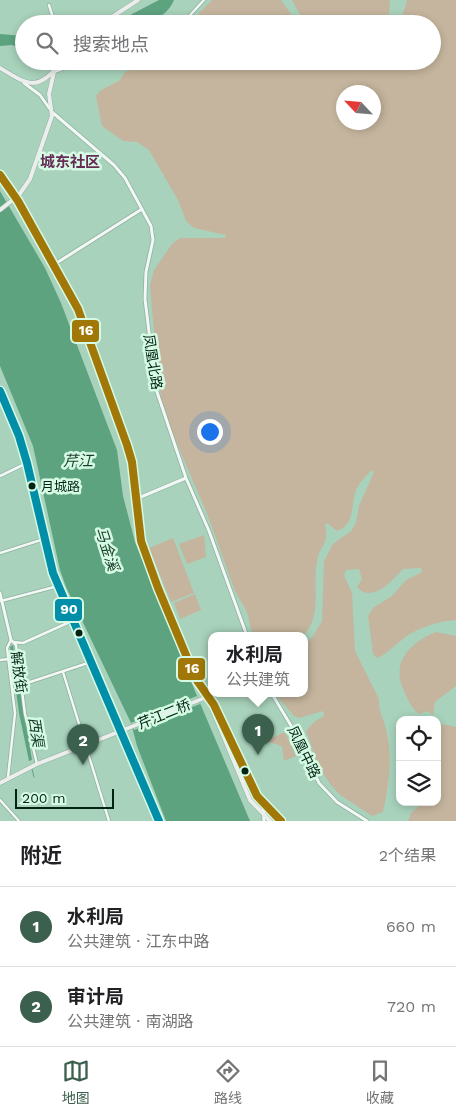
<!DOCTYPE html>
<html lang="zh">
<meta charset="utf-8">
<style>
body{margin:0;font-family:"Work Sans","Noto Sans SC",sans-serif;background:#f6f6f6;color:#202124}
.controls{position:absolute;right:15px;bottom:15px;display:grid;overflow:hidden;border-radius:10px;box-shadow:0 2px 8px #0003}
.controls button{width:45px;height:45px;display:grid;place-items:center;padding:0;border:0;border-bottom:1px solid #e0e0e0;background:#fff;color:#202124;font:25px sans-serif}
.compass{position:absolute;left:336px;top:85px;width:45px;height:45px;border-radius:50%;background:#fff;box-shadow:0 2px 8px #0003;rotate:296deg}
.scale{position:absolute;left:15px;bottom:12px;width:99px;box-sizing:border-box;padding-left:5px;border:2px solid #022213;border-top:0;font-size:14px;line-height:18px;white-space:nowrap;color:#022213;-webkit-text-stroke:4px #d6fbe5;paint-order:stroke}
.you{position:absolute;left:209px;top:431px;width:18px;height:18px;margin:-12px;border:4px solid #fff;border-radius:50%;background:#1a73e8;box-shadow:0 0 0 8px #1a73e833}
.badge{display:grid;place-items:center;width:32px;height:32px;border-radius:50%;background:#3c604e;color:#fff;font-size:16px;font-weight:700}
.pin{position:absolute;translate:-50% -41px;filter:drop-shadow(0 1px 2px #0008)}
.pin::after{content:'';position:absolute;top:26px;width:18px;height:15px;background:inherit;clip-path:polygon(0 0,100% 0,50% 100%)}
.popup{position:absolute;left:208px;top:632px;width:100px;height:65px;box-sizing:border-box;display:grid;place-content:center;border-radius:10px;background:#fff;filter:drop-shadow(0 1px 4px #0005);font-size:16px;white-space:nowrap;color:#757577}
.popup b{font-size:19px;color:#202124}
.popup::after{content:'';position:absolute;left:50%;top:100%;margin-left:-10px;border:10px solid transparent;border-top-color:#fff}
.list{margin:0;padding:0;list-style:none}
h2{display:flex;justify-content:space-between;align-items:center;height:65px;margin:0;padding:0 20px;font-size:21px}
h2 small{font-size:16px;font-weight:400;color:#757577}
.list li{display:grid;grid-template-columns:32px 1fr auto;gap:15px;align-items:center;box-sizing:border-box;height:80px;padding:0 20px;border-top:1px solid #e0e0e0}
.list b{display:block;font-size:19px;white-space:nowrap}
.list p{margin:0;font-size:16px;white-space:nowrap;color:#757577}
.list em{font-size:16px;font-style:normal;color:#757577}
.icon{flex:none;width:28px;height:28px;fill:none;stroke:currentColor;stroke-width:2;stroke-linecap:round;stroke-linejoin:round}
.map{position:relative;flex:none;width:456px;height:821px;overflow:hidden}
.search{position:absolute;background:#fff;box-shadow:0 2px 8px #0003;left:15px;right:15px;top:15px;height:55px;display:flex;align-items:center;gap:12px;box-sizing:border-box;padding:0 18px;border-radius:28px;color:#757577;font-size:19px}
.sheet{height:225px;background:#fff}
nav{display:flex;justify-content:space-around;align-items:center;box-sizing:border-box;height:70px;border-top:1px solid #e0e0e0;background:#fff;font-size:14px;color:#757577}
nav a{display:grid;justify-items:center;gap:2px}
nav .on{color:#3c604e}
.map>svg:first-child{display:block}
.green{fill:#c5b59e;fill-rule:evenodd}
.water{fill:#5ea380}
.pier{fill:#a8d2bb}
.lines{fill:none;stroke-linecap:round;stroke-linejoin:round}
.stream{stroke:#5ea380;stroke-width:1}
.minor-casing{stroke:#8fb09e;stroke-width:4}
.tertiary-casing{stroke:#8fb09e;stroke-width:4.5}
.secondary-casing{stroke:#8fb09e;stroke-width:5}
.minor{stroke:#f2f8f5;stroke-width:2.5}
.tertiary{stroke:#f2f8f5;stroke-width:3}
.secondary{stroke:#ebeeed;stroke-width:4}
.secondary-bridge-casing{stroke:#8fb09e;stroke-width:5;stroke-linecap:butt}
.secondary-bridge{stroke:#ebeeed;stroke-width:4}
.bus-1-casing{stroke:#d6fbe5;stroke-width:11}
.bus-2-casing{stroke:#d6fbe5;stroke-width:11}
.bus-1{stroke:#008ea9;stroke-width:8}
.bus-2{stroke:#a17807;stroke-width:8}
.bus-dot{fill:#022213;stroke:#d6fbe5;stroke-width:2}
.labels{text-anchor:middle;stroke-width:5;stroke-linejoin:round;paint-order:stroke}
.bus-label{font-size:13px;fill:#022213;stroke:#d6fbe5;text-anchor:start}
.street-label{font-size:14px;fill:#022213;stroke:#d6fbe5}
.neighbourhood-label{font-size:15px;font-weight:bold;fill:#662c56;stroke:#d6fbe5}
.water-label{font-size:15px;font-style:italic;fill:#193c2a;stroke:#d6fbe5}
.line-badge{stroke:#d6fbe5;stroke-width:2}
.badge-label{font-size:14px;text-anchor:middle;font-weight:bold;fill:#fff}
</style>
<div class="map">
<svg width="456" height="821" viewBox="0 0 456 821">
<rect width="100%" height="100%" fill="#a8d2bb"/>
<path class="green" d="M212,0h69l17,24h-103l4,-11z
M292,0h98l-1,14 2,7 5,3 4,-1 7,-23h49v620c-17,1 -40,8 -53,19 -9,6 -15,15 -26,19l-4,-4 -5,-38 5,-8 19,-12 14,-16 16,-8 -1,-4 -18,1c-11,12 -31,35 -46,18l5,-8 -3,-10 -13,1 -2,5 8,18 3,58 24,48c-1,11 4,19 7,30 7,28 3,56 -3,83l-11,4 -32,-21 -9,-10 -13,-19 -12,-35 8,-9 10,-6 -1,-5 -24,7 -5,-2 -19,-22h29v-48l9,-10 9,-15 2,-60 9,-17 18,-13 5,-8 3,-17 15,-34 -2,-2c-7,7 -14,13 -17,23 -4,14 0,32 -18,38l-10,-8 -2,2c5,20 -6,20 -8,37 -5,25 6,54 -14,74h-50l-6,-24 -12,-21 -29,-80 -31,-72 -14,-40 -9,-88 -2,-26 4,-15 18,-26 8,-6h45l1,-3 -32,-7 -8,-7 -8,-21 -29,-50 -12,-8 -14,-1 -21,-15 -6,-30 5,-6 18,-9 6,-9 23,-11h284v-37h-127zM344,92h30v30h-30z
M204,535l2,22 -19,7 -8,-20z
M173,538l21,55 -23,9 -22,-54z
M195,594l6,16 -21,9 -6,-16z
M436,632l20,4v50l-21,16 -2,13 -6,-4 -8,3c-8,-6 -11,-14 -15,-23 -14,-29 7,-49 32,-59z
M437,723l19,4v94h-48l3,-8 13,-11h13z
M285,732l11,24 -12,5 -2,-15 -16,-5z"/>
<path class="water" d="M159,0h15c-10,24 -38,24 -61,24z
M0,34l24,2v13l-12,-4 -12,1z
M0,191l45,77 16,35 56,147 6,46 12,46 62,154 53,125h-84l-29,-75 -6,-23 -65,-136 -6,-17 -27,-124 -33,-80z
M13,645l19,115 -3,1 -10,-48 -9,-66z"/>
<path class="pier" d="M197,696l3,8 -66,26 -3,-7z"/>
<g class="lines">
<path class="stream" d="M32,769l2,8"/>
<g class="minor-casing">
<path id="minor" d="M49,5l6,19
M182,24l22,-24
M54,72l11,-4 41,-7
M0,175l18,26 60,108 49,136 5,17 9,79 55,138 11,18 8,-3
M0,476l27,-13
M0,553l44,-14
M1,601l57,-15
M11,640l5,5 9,69 12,50
M14,642l9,1 49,-22
M0,660l9,-1
M63,672l46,149
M21,685l70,-23
M8,777l7,-64 -8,-65 4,-8
M0,800l19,21"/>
</g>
<g class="tertiary-casing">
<path id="tertiary" d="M24,83l16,12 12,17 62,53 11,13 26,48 2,14 -7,32 -1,27 11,90 30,89 23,53 38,105
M55,264l87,-55
M136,499l50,-21
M0,593l11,47
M272,694l24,40 23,49 18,19 30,19
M263,805l1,16"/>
</g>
<g class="secondary-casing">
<path id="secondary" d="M101,24l37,-24
M0,68c31,19 37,23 63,-7
M19,195l11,-16 22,-63 -3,-22 5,-22
M0,391l19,45 8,27 26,110 106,248
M207,697l7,8 43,91 24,25
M208,699l42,101 20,21
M0,783l37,-19 170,-67"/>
</g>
<use href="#minor" class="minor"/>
<use href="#tertiary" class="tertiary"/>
<use href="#secondary" class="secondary"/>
<g class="secondary-bridge-casing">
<path id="secondary-bridge" d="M0,210l19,-15"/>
</g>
<use href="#secondary-bridge" class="secondary-bridge"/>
<g class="bus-1-casing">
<path id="bus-1" d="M0,391l19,45 8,27 26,110 106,248"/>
</g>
<g class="bus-2-casing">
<path id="bus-2" d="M0,175l18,26 60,108 49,136 5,17 9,79 17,47 38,91 18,26 43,91 24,25"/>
</g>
<use href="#bus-1" class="bus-1"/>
<use href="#bus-2" class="bus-2"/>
</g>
<g class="bus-dot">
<circle cx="32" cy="486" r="4.5"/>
<circle cx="79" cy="633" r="4.5"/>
<circle cx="245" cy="771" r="4.5"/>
</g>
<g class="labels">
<g class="bus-label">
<text x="41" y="491">月城路</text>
</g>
<g class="street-label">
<text transform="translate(153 362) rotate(81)" y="5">凤凰北路</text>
<text transform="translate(19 672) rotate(82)" y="5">解放街</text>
<text transform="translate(164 714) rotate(-22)" y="5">芹江二桥</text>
<text transform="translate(304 752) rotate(64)" y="5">凤凰中路</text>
</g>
<g class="neighbourhood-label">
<text x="70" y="167">城东社区</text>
</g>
<g class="water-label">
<text x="78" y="466">芹江</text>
<text transform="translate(107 549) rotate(72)" y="5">马金溪</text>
<text transform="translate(36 732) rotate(81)" y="5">西渠</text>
</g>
</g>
<g class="line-badge">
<rect x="71" y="319" width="29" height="24" rx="5" fill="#a17807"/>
<rect x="54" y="598" width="29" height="24" rx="5" fill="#008ea9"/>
<rect x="177" y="657" width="29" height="24" rx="5" fill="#a17807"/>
</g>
<g class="badge-label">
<text x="86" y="335">16</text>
<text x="69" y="614">90</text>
<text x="192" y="673">16</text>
</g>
</svg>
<div class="controls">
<button><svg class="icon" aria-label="locate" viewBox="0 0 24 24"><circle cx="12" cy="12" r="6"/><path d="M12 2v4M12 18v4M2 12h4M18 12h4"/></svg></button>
<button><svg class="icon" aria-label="layers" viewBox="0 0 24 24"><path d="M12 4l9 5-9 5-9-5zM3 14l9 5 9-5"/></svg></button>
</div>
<svg class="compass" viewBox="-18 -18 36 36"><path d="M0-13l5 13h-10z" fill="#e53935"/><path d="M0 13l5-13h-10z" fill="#757577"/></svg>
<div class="scale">200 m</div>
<div class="you"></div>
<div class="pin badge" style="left:258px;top:755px">1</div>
<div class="popup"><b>水利局</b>公共建筑</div>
<div class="pin badge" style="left:83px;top:765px">2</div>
<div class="search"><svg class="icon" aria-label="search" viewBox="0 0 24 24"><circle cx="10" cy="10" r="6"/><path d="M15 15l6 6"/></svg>搜索地点</div>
</div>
<section class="sheet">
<h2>附近<small>2个结果</small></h2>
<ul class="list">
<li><span class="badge">1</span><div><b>水利局</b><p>公共建筑 · 江东中路</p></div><em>660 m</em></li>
<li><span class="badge">2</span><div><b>审计局</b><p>公共建筑 · 南湖路</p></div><em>720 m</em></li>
</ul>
</section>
<nav>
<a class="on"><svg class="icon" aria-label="map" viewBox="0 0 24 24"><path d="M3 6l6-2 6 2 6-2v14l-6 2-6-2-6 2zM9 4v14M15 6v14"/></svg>地图</a>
<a><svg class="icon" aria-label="directions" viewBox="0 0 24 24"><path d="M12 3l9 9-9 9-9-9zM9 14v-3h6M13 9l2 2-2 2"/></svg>路线</a>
<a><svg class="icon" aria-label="saved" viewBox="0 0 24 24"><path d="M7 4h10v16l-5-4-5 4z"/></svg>收藏</a>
</nav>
